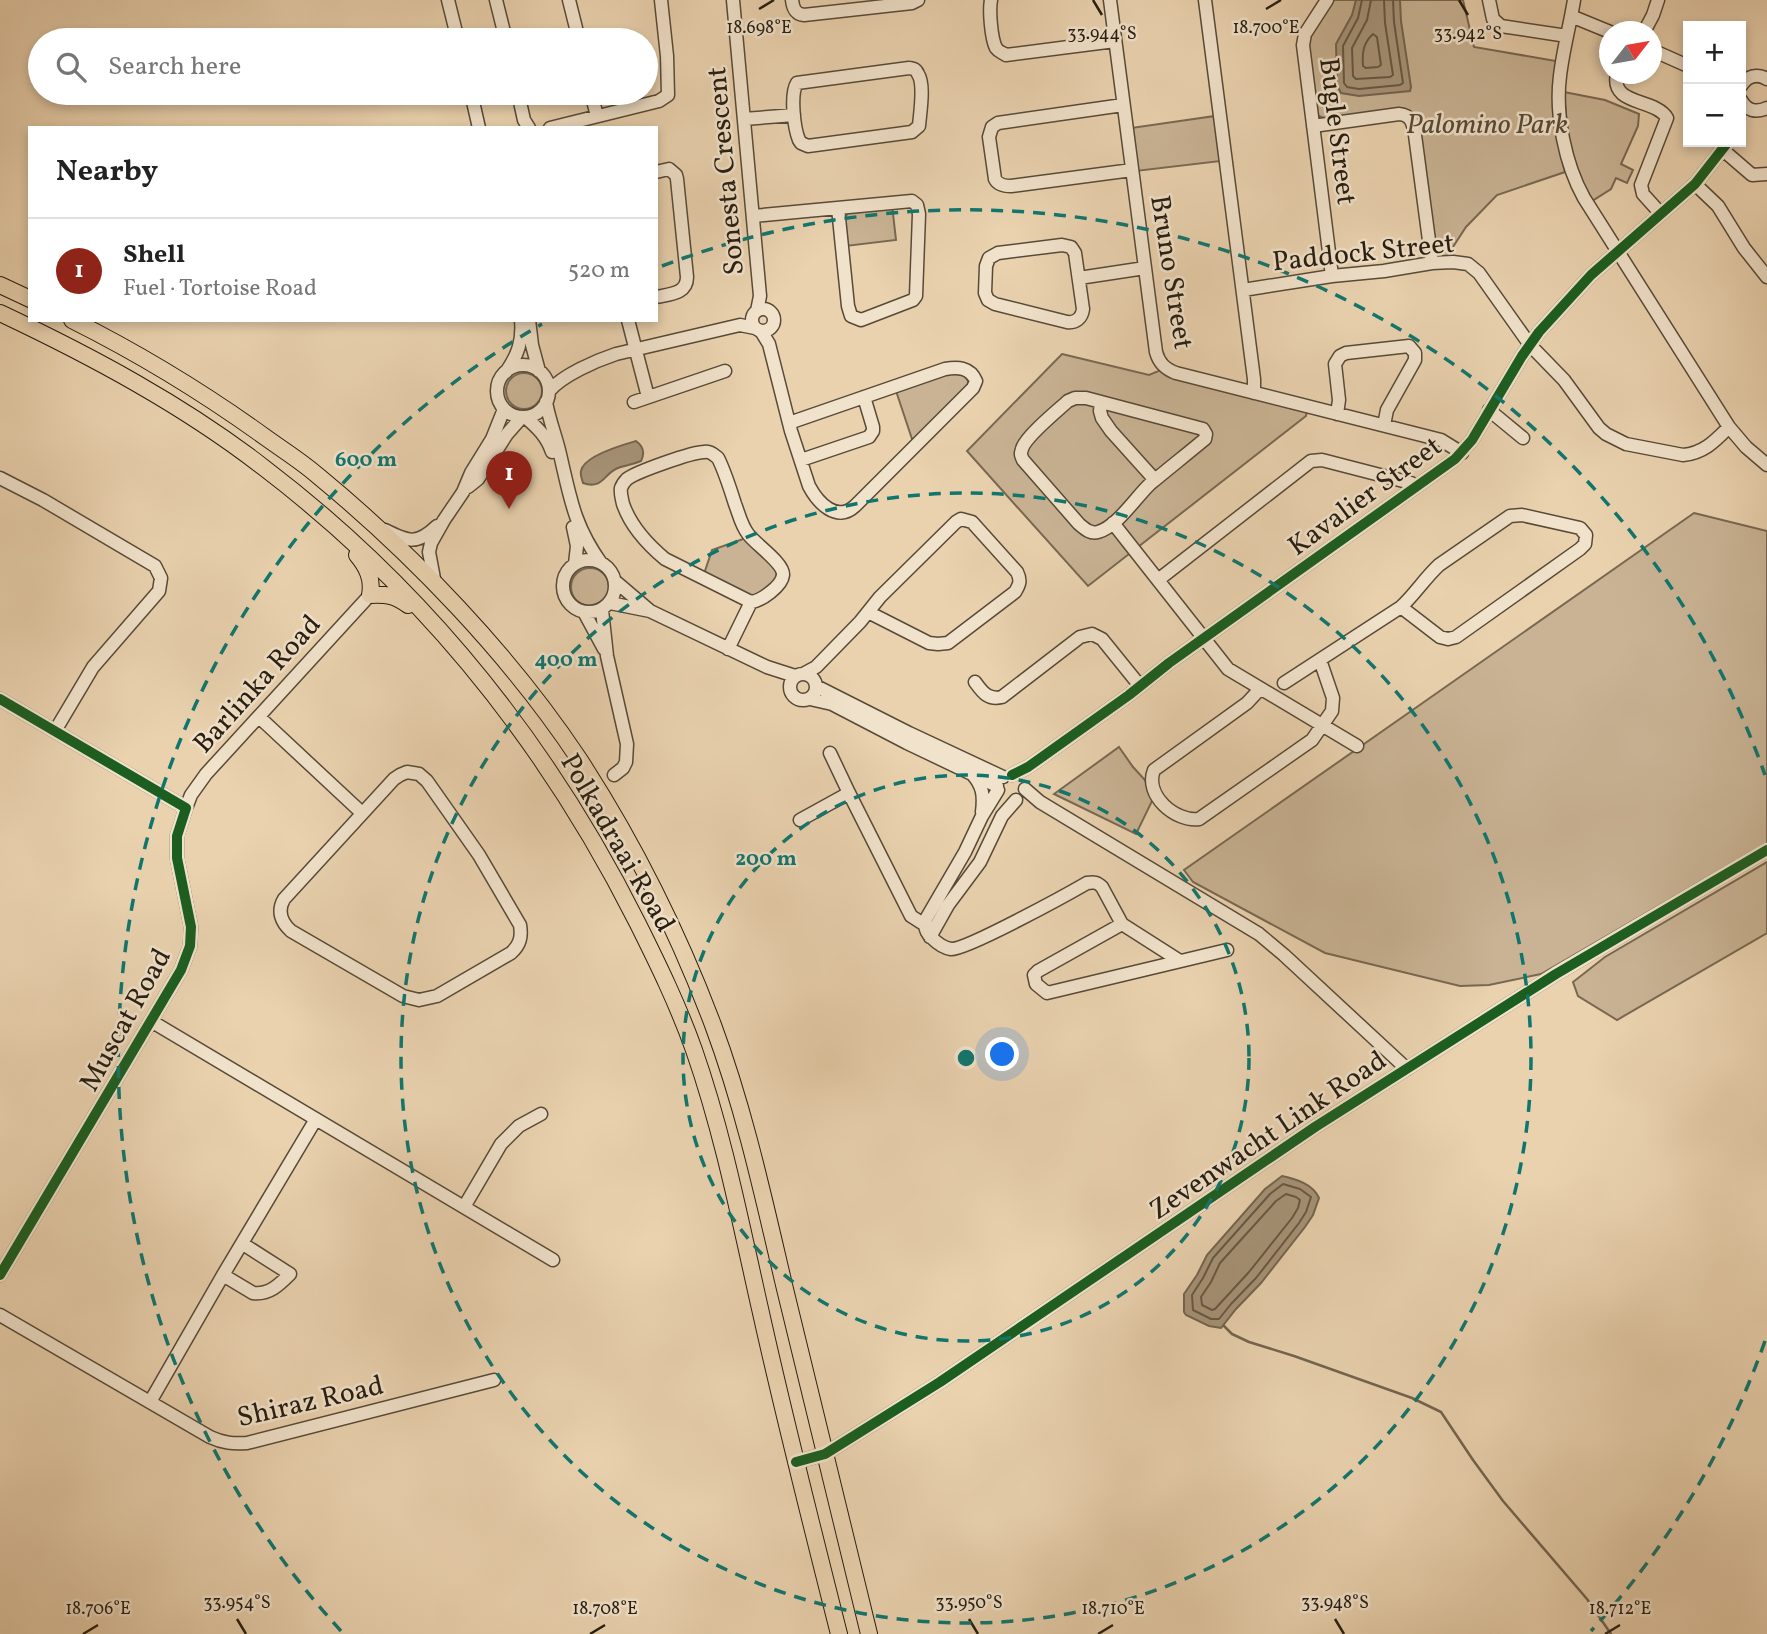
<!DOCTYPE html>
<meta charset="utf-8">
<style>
body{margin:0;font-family:Vollkorn,serif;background:#f2f2f2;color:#222}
.controls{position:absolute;right:21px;top:21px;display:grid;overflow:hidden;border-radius:0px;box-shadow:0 4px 10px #0003}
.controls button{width:63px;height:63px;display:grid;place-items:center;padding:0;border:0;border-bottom:2px solid #e0e0e0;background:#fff;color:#222;font:35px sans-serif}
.compass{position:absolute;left:1599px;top:21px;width:63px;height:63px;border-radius:50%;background:#fff;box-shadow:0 4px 10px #0003;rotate:59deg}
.you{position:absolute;left:1003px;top:1055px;width:24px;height:24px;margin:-18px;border:5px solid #fff;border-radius:50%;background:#1a73e8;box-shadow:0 0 0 10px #1a73e833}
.badge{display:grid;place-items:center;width:46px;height:46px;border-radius:50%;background:#8f2418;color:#fff;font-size:23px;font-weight:700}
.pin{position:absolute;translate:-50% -58px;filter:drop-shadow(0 2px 4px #0008)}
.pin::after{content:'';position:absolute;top:37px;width:24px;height:21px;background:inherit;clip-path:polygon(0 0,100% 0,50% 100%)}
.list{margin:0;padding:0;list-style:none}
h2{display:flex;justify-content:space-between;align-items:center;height:91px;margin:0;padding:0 28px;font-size:30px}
h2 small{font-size:23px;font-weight:400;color:#767676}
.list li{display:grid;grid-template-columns:46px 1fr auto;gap:21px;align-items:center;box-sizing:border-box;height:105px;padding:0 28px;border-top:2px solid #e0e0e0}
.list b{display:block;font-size:26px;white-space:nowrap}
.list p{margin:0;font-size:23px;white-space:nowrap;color:#767676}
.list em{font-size:23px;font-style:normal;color:#767676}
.icon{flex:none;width:38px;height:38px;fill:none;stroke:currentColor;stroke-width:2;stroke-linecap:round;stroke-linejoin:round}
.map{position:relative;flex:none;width:1767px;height:1634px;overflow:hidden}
.search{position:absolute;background:#fff;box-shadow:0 4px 10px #0003;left:28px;top:28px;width:630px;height:77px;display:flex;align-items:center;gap:18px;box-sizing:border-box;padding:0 24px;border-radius:38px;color:#767676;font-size:26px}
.panel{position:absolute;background:#fff;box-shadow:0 4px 10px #0003;left:28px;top:126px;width:630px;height:196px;border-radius:0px}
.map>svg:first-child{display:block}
.green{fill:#c9b394;stroke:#786852;stroke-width:2}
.water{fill:#a79479;stroke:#73644f;stroke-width:2}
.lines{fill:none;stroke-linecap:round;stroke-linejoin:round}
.shore{stroke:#665845;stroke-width:2}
.stream{stroke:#73644f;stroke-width:2.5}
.minor-casing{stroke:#574a38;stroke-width:15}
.major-casing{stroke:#261d11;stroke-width:18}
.minor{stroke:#f1e2cb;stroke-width:12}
.major{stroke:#ead2af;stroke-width:16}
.cycleway-casing{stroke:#f1e2cb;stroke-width:15}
.cycleway{stroke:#1b5e20;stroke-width:10}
.ticks{fill:none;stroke:#261d11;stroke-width:2.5}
.ring{fill:none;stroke:#0f766e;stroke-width:3.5;stroke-dasharray:12 9}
.labels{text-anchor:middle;stroke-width:5;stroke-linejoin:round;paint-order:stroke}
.park-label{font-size:28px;font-style:italic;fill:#574a38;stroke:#f1e2cb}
.street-label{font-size:28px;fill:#261d11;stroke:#f1e2cb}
.ticks-label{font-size:18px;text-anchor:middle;fill:#261d11;stroke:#f1e2cb;stroke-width:5;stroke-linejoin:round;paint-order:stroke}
.centre{fill:#0f766e;stroke:#f1e2cb;stroke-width:3.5}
.ring-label{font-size:21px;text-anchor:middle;font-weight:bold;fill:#0f766e;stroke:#f1e2cb;stroke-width:5;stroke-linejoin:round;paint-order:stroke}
</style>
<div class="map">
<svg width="1767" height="1634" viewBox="0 0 1767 1634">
<rect width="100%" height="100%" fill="#ead2af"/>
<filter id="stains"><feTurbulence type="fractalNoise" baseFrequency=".00286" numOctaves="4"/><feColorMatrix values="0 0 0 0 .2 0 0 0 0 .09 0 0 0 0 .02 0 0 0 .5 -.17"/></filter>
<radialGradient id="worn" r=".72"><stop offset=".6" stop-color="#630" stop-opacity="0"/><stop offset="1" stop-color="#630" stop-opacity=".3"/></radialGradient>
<path class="green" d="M1332,0h131l11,47 82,14 5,95 4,16 -68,23 -31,32 -15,23 -1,8 -10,-1 -4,-5 -20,-132 -90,-1 -7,-3 -2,-3 -10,-74z
M1564,92l41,8 34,14 -1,12 -17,38 12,6 -6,13 -11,-5 -5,11 -19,12 -11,-19 -13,-44z
M1215,116l6,45 -85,10 -5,-43z
M892,205l4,35 -50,6 -2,-28 5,-6z
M1062,354l87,21 12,-5 146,41 -1,5 -218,170 -121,-135z
M506 391a18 18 0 1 1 36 0a18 18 0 1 1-36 0Z
M949,373l15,2 4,6v5l-55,56 -17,-51z
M1694,513l73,18v312l-226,131 -52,11 -29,1 -135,-33 -132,-71 -9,-12z
M746,538l28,29 3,7 -2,7 -22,17 -49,-24 8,-24z
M571 587a19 19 0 1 1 38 0a19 19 0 1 1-38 0Z
M1119,747l14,20 12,13 8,19 -17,35 -82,-40z
M1767,862v71l-150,87 -39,-24 -5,-14 32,-25z"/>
<path class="water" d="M1356,0h44l1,21 10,66 -1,4 -51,5 -18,-3 -4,-8 -1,-41 16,-29z
M636,441c7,5 9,12 5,20 -7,3 -15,4 -23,7 -14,5 -15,22 -35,15 -1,-4 -3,-8 -2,-12 2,-15 41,-26 55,-30z
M1282,1176c14,3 31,8 37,22l-6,17 -8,12 -44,56 -25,26 -15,19 -12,-2 -23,-11 -2,-3v-18l13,-19 10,-20 58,-66z"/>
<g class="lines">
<path class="shore" d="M1362,0l-4,18 -15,28 1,37 3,4 12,2 41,-4 3,-2 -9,-61 -1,-22
M1371,0l-4,20 -15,28 1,28 3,3 34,-2 3,-2 -8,-52 -1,-23
M1373,34l4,3 4,28 -3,2 -12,1 -3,-2c-1,-13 0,-23 10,-32z
M1283,1184l17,5 11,8 -5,15 -7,11 -43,55 -25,26 -12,15h-8l-18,-9 -1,-15 11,-17 10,-20 57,-64z
M1286,1194l10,3 4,3 -2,8 -6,10 -43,54 -34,37 -3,1 -10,-5 -1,-8 10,-15 9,-19 56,-62z"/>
<path class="stream" d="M1224,1326l8,8 17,8 45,14 118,42 29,14 32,48 30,41 84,98 24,35"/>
<g class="minor-casing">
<path id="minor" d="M448,0l10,40
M496,0l10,40
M569,0l10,40
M733,0l27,296 -3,15
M792,0c1,8 3,14 12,15l108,-12 6,-3
M991,0c-2,10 0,38 5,48 3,4 5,4 10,7l109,-14
M1110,0l46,352c3,11 9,17 20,21l265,67 21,13
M1205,0l49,379v14
M1327,0l-22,34 -2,11 29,231
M1489,0l4,19 8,7 66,10
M1574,0c-4,25 -11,50 -14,76 -5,38 5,88 24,122l145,229 17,20 21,18
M1571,16l39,16
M1644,32l9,-17 5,-15
M1652,50l36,16
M909,68c5,1 7,1 9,6 7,10 2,39 1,52l-7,6 -104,14 -7,-3 -2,-3c-5,-12 -9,-46 -2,-57z
M1617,74c-7,32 38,24 50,44l-26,67 2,9 18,20
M1741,86c6,-10 16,-13 26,-7
M471,93l8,35
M518,93l6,27 5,8
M591,93l6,23
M1741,100c6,11 15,13 26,8
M1123,105l-125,18 -6,4 -3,10 6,42c3,6 9,7 16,7l121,-16
M744,119l50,-4
M1313,126l86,-12c13,1 14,10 16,21l17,128
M550,128l109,-27 9,-6 -1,-39 -6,-56
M1723,150l29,25 15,-1
M656,172l13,-3 7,6 1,4 10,98c0,17 -17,17 -31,20
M1695,184l23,22 26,42 23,29
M753,216l159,-15 5,4 2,9 -3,82 -3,4 -52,20 -10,-4 -3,-10 -10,-98
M1062,245l9,2 4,6 8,56c-1,9 -7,14 -16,13l-72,-18 -7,-4 -3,-7 1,-27 3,-8 9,-5z
M1079,278l66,-10
M1243,290l89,-14 52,-5 48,-8 21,-1 15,2 11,9 51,72 34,35 35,48 7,6 20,10 57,11c21,-2 32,-14 46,-28
M752 320a11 11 0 1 1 22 0a11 11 0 1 1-22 0Z
M529,320l3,25 7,26
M628,320l20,77
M761,331l8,13 22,87 18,55c9,17 28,37 46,20l118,-118 3,-7c-6,-14 -18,-14 -31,-12l-156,54
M497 391a26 26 0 1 1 52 0a26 26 0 1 1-52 0Z
M506,372c12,-17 17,-32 15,-52
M549,391c14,-16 46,-30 67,-37l124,-29 15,3
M1075,398h11l117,31 3,5 -1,5c-18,15 -37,30 -55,45 -14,13 -33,43 -52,48 -8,2 -13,-3 -19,-8l-56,-64c-2,-5 -3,-5 -1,-11 3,-12 35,-38 46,-48z
M546,402c3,17 9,32 13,48 11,46 14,74 42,113
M634,402l91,-31
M1101,402l-1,9 2,7 9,13 44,49
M1489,410l34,28
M1337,414l2,-14 -4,-36 5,-8 6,-3 63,-7 6,7v7l-28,50 -3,15
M525,417c13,11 22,20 27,35
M801,460l68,-23 4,-6v-4l-9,-30
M0,478l43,22 112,66 6,12 -2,13 -66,76 -38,64
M468,487l10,-8 29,-45 15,-17
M1113,523l115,146 129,77
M573,527l4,19 -2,18
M385,530c24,12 32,15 52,-4
M563 586a26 26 0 1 1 52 0a26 26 0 1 1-52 0Z
M1158,580l153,-119 11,-1 89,23 4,4
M615,581l34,29
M435,584l-6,-32 2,-9 13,-23 19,-28 8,-19 21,-34 12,-30
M610,603l40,8 117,56 28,9
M602,610l5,46 20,88 -1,18 -3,6 -9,7
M584,612l20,37
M728,649l23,-47c10,-1 31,-16 32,-27 1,-12 -28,-31 -35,-41 -7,-9 -9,-20 -13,-30 -5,-16 -10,-32 -17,-46 -5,-4 -8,-7 -14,-6 -12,0 -68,20 -77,27 -2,2 -5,6 -6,9 -1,5 1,11 2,16 8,23 24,40 42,55l86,43
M790 687a13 13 0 1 1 26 0a13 13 0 1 1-26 0Z
M803,674l13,-7 44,-45 20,-25 76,-75 5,-3 11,3 45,50c4,8 3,12 -2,20l-67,51 -10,1 -9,-1 -61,-31
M975,682c8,11 13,18 27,15l78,-60 12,-3 10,5 38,47
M1284,683l117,-76 39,30 8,2 8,-2 124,-88 5,-5 1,-9 -6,-7 -58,-13 -12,1 -71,49c-14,13 -24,29 -38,42
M816,686l93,47 94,44
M1260,689l-13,14 -93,67c-10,25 21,52 45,49l113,-79 20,-29 1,-13 -13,-38
M0,699l186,109 -9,28v22l14,69 -1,19 -9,24 -181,305
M810,699l22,5 75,39 90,43
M259,717l103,96
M830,753l19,40 62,123 14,9
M407,772l12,2 8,7 52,74 41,70c2,12 0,20 -9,28l-74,43 -18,4 -16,-4 -112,-65c-10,-9 -14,-20 -7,-32l110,-120 6,-4z
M972,774c11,12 12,22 10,38
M1012,775l16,-8 101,-72 40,-32 286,-204 17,-19 50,-84 17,-24 52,-57 104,-91 33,-42
M1025,789l15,13 219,132 25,21 123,114
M998,790l-16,26 -17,36 -39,67c-2,8 0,14 6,19 5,5 12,10 19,11 15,1 117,-55 136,-66 7,-1 10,-1 15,4l20,37 58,37
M186,808l5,-13 15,-21 164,-179
M800,820l49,-27
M1122,924l-84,47 -4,4 2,9 11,9 180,-43
M930,937l18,-32 32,-43 22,-46 14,-16
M151,1021l402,239
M464,1207l37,-63 18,-18 22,-12
M223,1275l30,18c16,2 26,-8 37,-19l-47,-30
M0,1315l210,122c13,6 23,7 37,6l247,-63
M150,1402l73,-127 93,-156
M796,1462l29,-8 115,-72 375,-255 241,-153 211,-124"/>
</g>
<g class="major-casing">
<path id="major" d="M0,285l30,14
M0,313c91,43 183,92 263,154 159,121 284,276 374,455 21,42 41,83 57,128 30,86 47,175 67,263 24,108 51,214 78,321
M72,320c68,34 132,73 193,117 18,13 36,24 52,38 96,79 193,180 262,284 54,83 99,173 134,266 32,86 51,175 72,264 28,115 56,230 84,345
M357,555c10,12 16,24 13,40 16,-1 25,0 38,10"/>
</g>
<use href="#minor" class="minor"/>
<use href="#major" class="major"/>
<g class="cycleway-casing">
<path id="cycleway" d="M0,699l186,109 -9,28v22l14,69 -1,19 -9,24 -181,305
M1012,775l16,-8 101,-72 40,-32 286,-204 17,-19 50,-84 17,-24 52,-57 104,-91 33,-42
M796,1462l29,-8 115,-72 375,-255 241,-153 211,-124"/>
</g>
<use href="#cycleway" class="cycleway"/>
</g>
<path class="ticks" d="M1093,0l9,15M1459,0l9,15M759,9l15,-9M1266,9l15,-9M237,1619l9,15M969,1619l9,15M1335,1619l9,15M83,1634l15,-9M590,1634l15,-9M1098,1634l15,-9M1605,1634l15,-9"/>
<g class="ring">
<circle cx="966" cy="1058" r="283"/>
<circle cx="966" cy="1058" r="565"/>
<path d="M1765 1341A848 848 0 0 1 1591 1631M341 1631A848 848 0 0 1 542 324M662 266A848 848 0 0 1 1765 775"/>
</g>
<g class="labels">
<g class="park-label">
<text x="1487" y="133">Palomino Park</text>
</g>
<g class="street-label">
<text transform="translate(1339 131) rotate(83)" y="10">Bugle Street</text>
<text transform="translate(724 171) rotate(-95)" y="10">Sonesta Crescent</text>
<text transform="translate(1363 251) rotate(-6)" y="10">Paddock Street</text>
<text transform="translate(1173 272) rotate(81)" y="10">Bruno Street</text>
<text transform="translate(1364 495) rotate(-36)" y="10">Kavalier Street</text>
<text transform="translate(256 683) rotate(-48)" y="10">Barlinka Road</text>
<text transform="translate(619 842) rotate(60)" y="10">Polkadraai Road</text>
<text transform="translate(124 1019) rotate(-61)" y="10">Muscat Road</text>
<text transform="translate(1267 1134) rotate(-34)" y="10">Zevenwacht Link Road</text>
<text transform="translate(310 1400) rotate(-13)" y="10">Shiraz Road</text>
</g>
</g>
<g class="ticks-label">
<text x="759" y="33">18.698°E</text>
<text x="1266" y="33">18.700°E</text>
<text x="1468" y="39">33.942°S</text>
<text x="1102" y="39">33.944°S</text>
<text x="237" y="1608">33.954°S</text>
<text x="969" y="1608">33.950°S</text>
<text x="1335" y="1608">33.948°S</text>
<text x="98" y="1614">18.706°E</text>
<text x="605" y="1614">18.708°E</text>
<text x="1113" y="1614">18.710°E</text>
<text x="1620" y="1614">18.712°E</text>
</g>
<circle cx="966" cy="1058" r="10" class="centre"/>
<g class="ring-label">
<text x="366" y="466">600 m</text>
<text x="566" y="666">400 m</text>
<text x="766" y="865">200 m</text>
</g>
<rect width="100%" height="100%" filter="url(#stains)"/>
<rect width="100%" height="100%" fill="url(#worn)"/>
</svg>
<div class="controls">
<button>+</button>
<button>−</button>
</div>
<svg class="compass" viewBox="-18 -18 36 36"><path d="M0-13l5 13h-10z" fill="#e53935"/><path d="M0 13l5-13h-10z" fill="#767676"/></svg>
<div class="you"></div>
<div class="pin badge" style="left:509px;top:509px">1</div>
<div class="search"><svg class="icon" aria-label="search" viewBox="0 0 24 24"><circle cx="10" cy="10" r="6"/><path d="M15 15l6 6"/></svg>Search here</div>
<section class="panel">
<h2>Nearby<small></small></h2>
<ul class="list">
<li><span class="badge">1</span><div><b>Shell</b><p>Fuel · Tortoise Road</p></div><em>520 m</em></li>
</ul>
</section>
</div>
